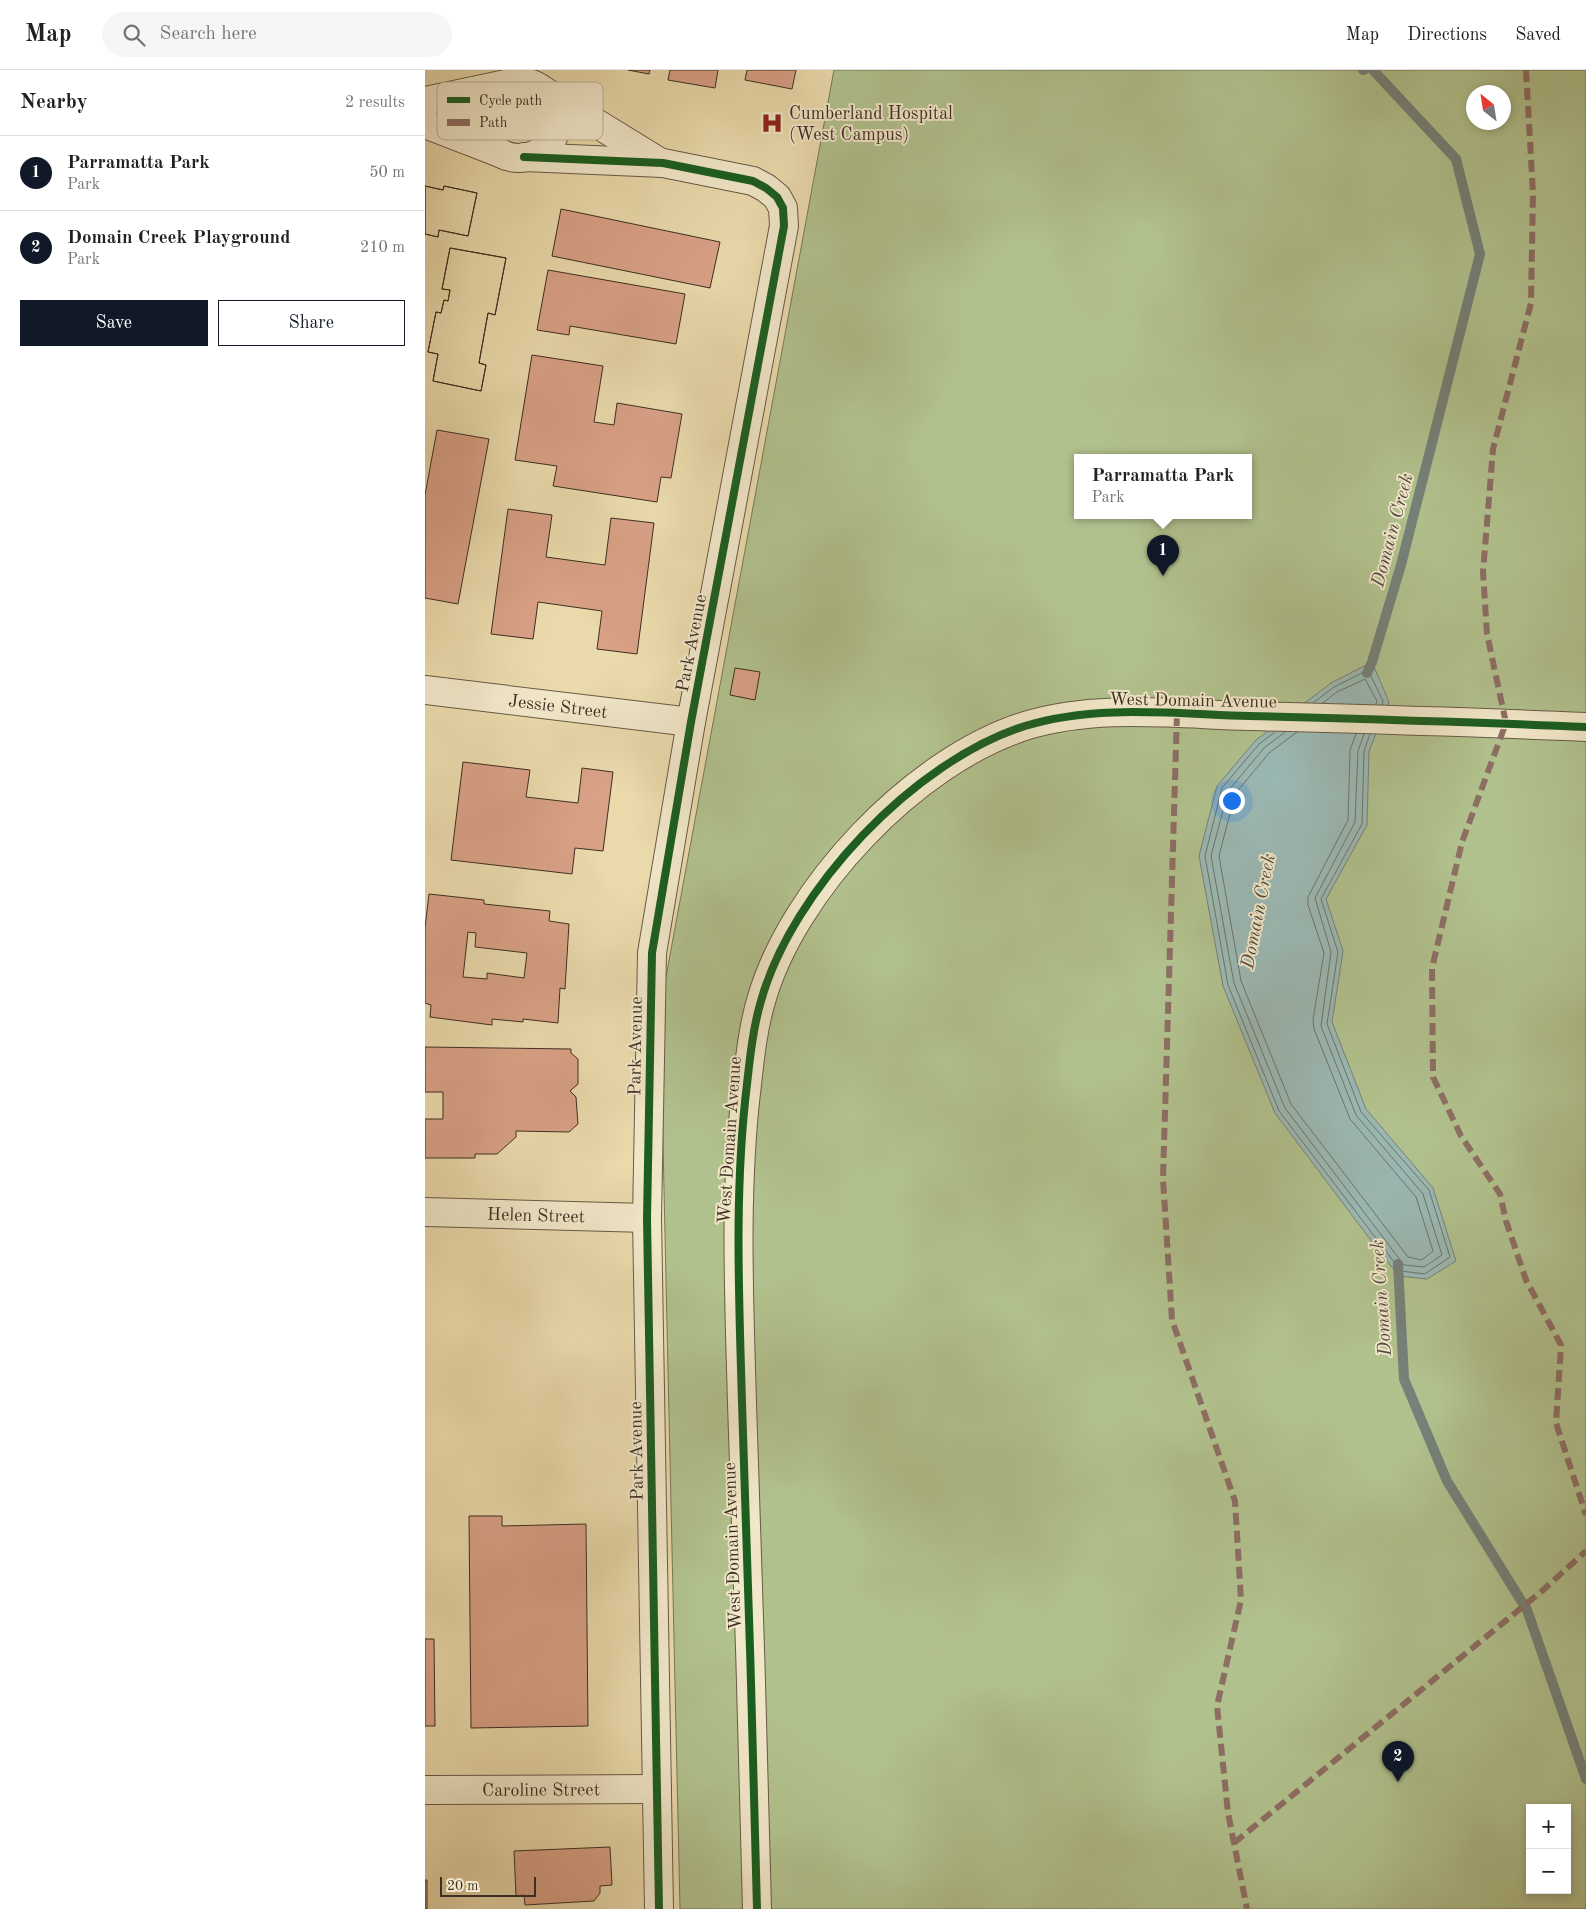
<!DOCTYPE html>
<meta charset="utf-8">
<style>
body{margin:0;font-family:"Old Standard TT",serif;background:#f6f6f6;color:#202124}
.controls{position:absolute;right:15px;bottom:15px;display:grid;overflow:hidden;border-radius:0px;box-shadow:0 2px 8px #0003}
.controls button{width:45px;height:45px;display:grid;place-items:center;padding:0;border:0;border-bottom:1px solid #e0e0e0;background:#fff;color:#202124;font:25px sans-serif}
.compass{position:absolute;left:1041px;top:15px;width:45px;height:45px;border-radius:50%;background:#fff;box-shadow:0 2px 8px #0003;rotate:330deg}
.scale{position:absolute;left:15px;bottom:12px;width:96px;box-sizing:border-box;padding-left:5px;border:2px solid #3d2f23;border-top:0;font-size:14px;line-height:18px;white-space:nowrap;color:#3d2f23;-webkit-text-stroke:4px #f1e7c9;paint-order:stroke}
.you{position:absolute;left:806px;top:730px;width:18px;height:18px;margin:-12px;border:4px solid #fff;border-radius:50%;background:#1a73e8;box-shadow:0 0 0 8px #1a73e833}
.badge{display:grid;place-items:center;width:32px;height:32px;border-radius:50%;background:#111827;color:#fff;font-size:16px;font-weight:700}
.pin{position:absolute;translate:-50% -41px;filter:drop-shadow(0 1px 2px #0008)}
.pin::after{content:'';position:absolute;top:26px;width:18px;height:15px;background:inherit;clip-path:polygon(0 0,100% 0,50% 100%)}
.popup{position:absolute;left:649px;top:384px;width:178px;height:65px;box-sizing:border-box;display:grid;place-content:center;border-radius:0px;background:#fff;filter:drop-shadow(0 1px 4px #0005);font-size:16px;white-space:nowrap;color:#757577}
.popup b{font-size:19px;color:#202124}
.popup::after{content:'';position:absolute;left:50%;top:100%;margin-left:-10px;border:10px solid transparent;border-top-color:#fff}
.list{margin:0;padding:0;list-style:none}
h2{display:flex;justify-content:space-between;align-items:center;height:65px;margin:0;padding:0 20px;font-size:21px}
h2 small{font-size:16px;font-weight:400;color:#757577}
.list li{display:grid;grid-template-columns:32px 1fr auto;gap:15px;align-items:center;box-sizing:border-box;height:75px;padding:0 20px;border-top:1px solid #e0e0e0}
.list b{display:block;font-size:19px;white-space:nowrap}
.list p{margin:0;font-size:16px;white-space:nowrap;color:#757577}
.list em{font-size:16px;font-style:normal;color:#757577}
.actions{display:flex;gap:10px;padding:15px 20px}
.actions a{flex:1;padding:11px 0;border:1px solid #111827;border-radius:0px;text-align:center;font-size:18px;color:#111827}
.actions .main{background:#111827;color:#fff}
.icon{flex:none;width:28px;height:28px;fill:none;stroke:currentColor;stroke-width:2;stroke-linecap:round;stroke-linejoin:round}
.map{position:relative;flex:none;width:1161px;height:1839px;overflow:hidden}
header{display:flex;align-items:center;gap:30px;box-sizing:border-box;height:70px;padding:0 25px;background:#fff;border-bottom:1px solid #e0e0e0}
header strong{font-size:24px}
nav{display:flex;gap:28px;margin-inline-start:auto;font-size:18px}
.search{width:350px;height:45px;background:#f6f6f6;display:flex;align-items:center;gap:12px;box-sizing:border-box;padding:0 18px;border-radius:28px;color:#757577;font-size:19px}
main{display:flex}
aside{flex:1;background:#fff}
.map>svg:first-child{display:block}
.green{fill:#b1c18d;stroke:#777858;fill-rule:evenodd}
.water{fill:#9bb8b3;stroke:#758179}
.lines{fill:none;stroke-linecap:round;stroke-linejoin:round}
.shore{stroke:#6c746b;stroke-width:1}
.stream{stroke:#758179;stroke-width:10}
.building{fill:#d9a186;stroke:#3d2f23;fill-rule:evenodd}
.minor-casing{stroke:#685a45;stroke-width:30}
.minor{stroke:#f1e7c9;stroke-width:28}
.quiet{stroke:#8d6e63;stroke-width:6;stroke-dasharray:12 6;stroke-linecap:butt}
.cycleway-casing{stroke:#f1e7c9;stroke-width:11}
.cycleway{stroke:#1b5e20;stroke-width:8}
.labels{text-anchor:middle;stroke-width:4;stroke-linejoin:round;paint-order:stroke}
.poi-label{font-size:18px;fill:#3d2f23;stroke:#f1e7c9;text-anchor:start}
.street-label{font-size:18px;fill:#3d2f23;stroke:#f1e7c9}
.water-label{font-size:19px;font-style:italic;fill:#504a40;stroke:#f1e7c9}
.key{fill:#f1e7c9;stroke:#bbb097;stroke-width:1}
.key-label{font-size:14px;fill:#3d2f23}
</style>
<header>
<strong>Map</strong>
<div class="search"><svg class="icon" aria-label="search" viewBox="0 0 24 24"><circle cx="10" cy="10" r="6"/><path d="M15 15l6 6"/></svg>Search here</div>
<nav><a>Map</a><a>Directions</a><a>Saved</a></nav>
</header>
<main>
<aside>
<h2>Nearby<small>2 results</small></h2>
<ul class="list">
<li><span class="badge">1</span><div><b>Parramatta Park</b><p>Park</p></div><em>50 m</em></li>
<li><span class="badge">2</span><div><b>Domain Creek Playground</b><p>Park</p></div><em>210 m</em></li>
</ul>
<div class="actions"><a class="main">Save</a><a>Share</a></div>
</aside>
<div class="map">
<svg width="1161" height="1839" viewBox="0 0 1161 1839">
<rect width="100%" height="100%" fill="#eadaac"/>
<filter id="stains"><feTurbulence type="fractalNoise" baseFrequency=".004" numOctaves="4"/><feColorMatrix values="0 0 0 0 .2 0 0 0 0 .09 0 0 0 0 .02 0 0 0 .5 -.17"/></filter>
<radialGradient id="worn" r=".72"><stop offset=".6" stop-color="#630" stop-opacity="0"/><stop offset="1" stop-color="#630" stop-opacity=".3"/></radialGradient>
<path class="green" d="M409,0h752v1839h-906l-20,-900zM1048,22h30v30h-30zM653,387h170v58h-170zM1105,1738h37v82h-37z"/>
<path class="water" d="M947,592l17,40 -20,49 -2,74 -41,74 17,52 -11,71 34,87 67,79 23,73 -29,18 -28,-3 -23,-29 -101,-134 -52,-127 -24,-130 18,-70 39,-46 75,-57z"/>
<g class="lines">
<path class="shore" d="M888,633l21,-16 34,-17 15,31 -1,4
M898,633l14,-11 28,-13 12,22 -1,3
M850,662l-16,12 -37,44 -17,68 23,129 51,126 122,160 24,3 25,-17 -21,-67 -68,-78 -34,-88 11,-72 -17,-53 41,-75 2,-73 6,-17
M860,662l-21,16 -36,43 -17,65 23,127 51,125 119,157 20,2 18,-12 -19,-61 -67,-79 -35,-89 10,-74 -16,-54 40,-76 3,-71 6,-17
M872,662l-28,21 -34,41 -16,62 22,125 50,123 117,153 14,3 11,-9 -17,-54 -66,-78 -36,-90 -1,-9 11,-67 -16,-48v-8l40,-77 2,-70 6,-16"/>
<path class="stream" d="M938,0h1
M942,603l5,-11 29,-97 79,-311 -24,-95 -83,-89
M973,1194l6,115 43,102 80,129 59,169"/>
</g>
<path class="building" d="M203,0h22l-1,4z
M245,0h48l-3,18 -47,-8z
M322,0h49l-4,19 -47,-9z
M0,116l18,4 1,-4 33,7 -9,43 -29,-6 -1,7 -13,-3z
M0,116l18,4 1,-4 33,7 -9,43 -29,-6 -1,7 -13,-3z
M136,139l159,33 -10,46 -158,-32z
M25,178l56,10 -11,57 -7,-2 -9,50 7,2 -5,26 -48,-10 5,-27 -10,-2 8,-40 5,1 3,-13 4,1 2,-11 -8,-1z
M25,178l56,10 -11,57 -7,-2 -9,50 7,2 -5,26 -48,-10 5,-27 -10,-2 8,-40 5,1 3,-13 4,1 2,-11 -8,-1z
M123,200l137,24 -9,50 -106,-18 -1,9 -32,-5z
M107,285l71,11 -9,56 20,3 3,-22 65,11 -11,64 -10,-1 -4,25 -104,-16 4,-20 -42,-6z
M12,360l52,9 -31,165 -33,-6v-103z
M83,439l44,6 -6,42 59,8 6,-47 43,5 -17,131 -40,-5 5,-38 -64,-9 -5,37 -42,-5z
M310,598l25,4 -5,28 -25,-5z
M38,692l67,8 -4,27 52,6 4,-35 31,4 -10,79 -28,-3 -3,26 -121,-14z
M4,824l55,6v4l66,7 -1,10 20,3 -4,65 -5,-1 -2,35 -35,-4v3l-31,-3v6l-62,-8 1,-12 -6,-2v-75zM43,862l8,1 -1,14 52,6 -3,25 -37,-5v6l-24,-2z
M0,977l146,2v4l7,6v25l-8,7 6,6 2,27 -9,8 -53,-1v6l-19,17h-22v4h-50v-39h18v-27h-18z
M44,1446h33v10l84,-2 2,202 -117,2z
M0,1569h9l1,87h-10z
M185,1777l2,38 -12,1v7l-6,8 -69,4 -1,-10 -8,1 -2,-45z
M0,1810h2v29h-2z"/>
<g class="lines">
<g class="minor-casing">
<g id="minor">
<circle cx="94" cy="50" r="38"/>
<path d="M119,21l117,72"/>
<path d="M0,31l81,-17"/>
<path d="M0,54l75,29"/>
<path d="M99,87l139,6 90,18 13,7 11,9 6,11 1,18 -93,496 -39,231 -5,265 12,691"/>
<path id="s1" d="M0,620l266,32"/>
<path id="s2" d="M0,1142l222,6"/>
<path id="s3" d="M0,1720l232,-1"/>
<path d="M332,1839c-4,-169 -9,-337 -15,-506 -3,-107 -8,-213 5,-319 3,-27 6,-56 14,-83 31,-111 153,-240 264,-275 70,-22 151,-12 224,-10 112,3 224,6 337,11"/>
</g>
</g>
<use href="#minor" class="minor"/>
<path class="quiet" d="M1101,0l7,123 -2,110 -38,146 -10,123 4,62 19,89 -44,119 -30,126 1,109 28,59 39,58 6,27 20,59 35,65 -5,78 30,92
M752,644l-14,464 9,142 63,181 6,99 -24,106 11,107 19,96
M809,1773l308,-252 44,-40"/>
<g class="cycleway-casing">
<path id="cycleway" d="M99,87l139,6 90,18 13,7 11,9 6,11 1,18 -93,496 -39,231 -5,265 12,691
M332,1839c-4,-169 -9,-337 -15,-506 -3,-107 -8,-213 5,-319 3,-27 6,-56 14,-83 31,-111 153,-240 264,-275 70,-22 151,-12 224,-10 112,3 224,6 337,11"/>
</g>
<use href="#cycleway" class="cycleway"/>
</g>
<defs>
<g id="hospital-bare" transform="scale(1.725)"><path d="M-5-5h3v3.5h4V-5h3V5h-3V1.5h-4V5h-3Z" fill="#8f2418" stroke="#f1e7c9" stroke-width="2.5" paint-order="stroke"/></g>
</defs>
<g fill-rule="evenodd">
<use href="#hospital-bare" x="347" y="53"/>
</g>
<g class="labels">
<g class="poi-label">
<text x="364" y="49">Cumberland Hospital<tspan x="364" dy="21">(West Campus)</tspan></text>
</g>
<g class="street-label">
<text transform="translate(266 573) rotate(-79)" y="6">Park Avenue</text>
<text transform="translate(768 630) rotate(1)" y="6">West Domain Avenue</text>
<text dy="6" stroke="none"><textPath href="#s1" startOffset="134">Jessie Street</textPath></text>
<text transform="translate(210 976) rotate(-89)" y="6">Park Avenue</text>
<text transform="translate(304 1070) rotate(-86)" y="6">West Domain Avenue</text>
<text dy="6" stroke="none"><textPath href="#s2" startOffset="111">Helen Street</textPath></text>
<text transform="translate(211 1381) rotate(-91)" y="6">Park Avenue</text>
<text transform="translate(307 1476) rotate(-92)" y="6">West Domain Avenue</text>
<text dy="6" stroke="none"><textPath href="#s3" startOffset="116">Caroline Street</textPath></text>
</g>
<g class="water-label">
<text transform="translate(966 460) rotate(-75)" y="7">Domain Creek</text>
<text transform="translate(832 841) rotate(-79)" y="7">Domain Creek</text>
<text transform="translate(955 1228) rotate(-94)" y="7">Domain Creek</text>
</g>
</g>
<rect x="12" y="12" width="166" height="58" rx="8" class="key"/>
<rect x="22" y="27" width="23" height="6" fill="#1b5e20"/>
<rect x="22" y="49" width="23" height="7" fill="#8d6e63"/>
<g class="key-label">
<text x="54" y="35">Cycle path</text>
<text x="54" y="57">Path</text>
</g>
<rect width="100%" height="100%" filter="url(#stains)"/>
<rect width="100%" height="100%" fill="url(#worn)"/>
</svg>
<div class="controls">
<button>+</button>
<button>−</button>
</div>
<svg class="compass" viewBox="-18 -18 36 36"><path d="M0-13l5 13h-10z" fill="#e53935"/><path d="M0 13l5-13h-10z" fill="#757577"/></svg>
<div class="scale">20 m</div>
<div class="you"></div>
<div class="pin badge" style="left:738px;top:506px">1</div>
<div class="popup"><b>Parramatta Park</b>Park</div>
<div class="pin badge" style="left:973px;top:1712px">2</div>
</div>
</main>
